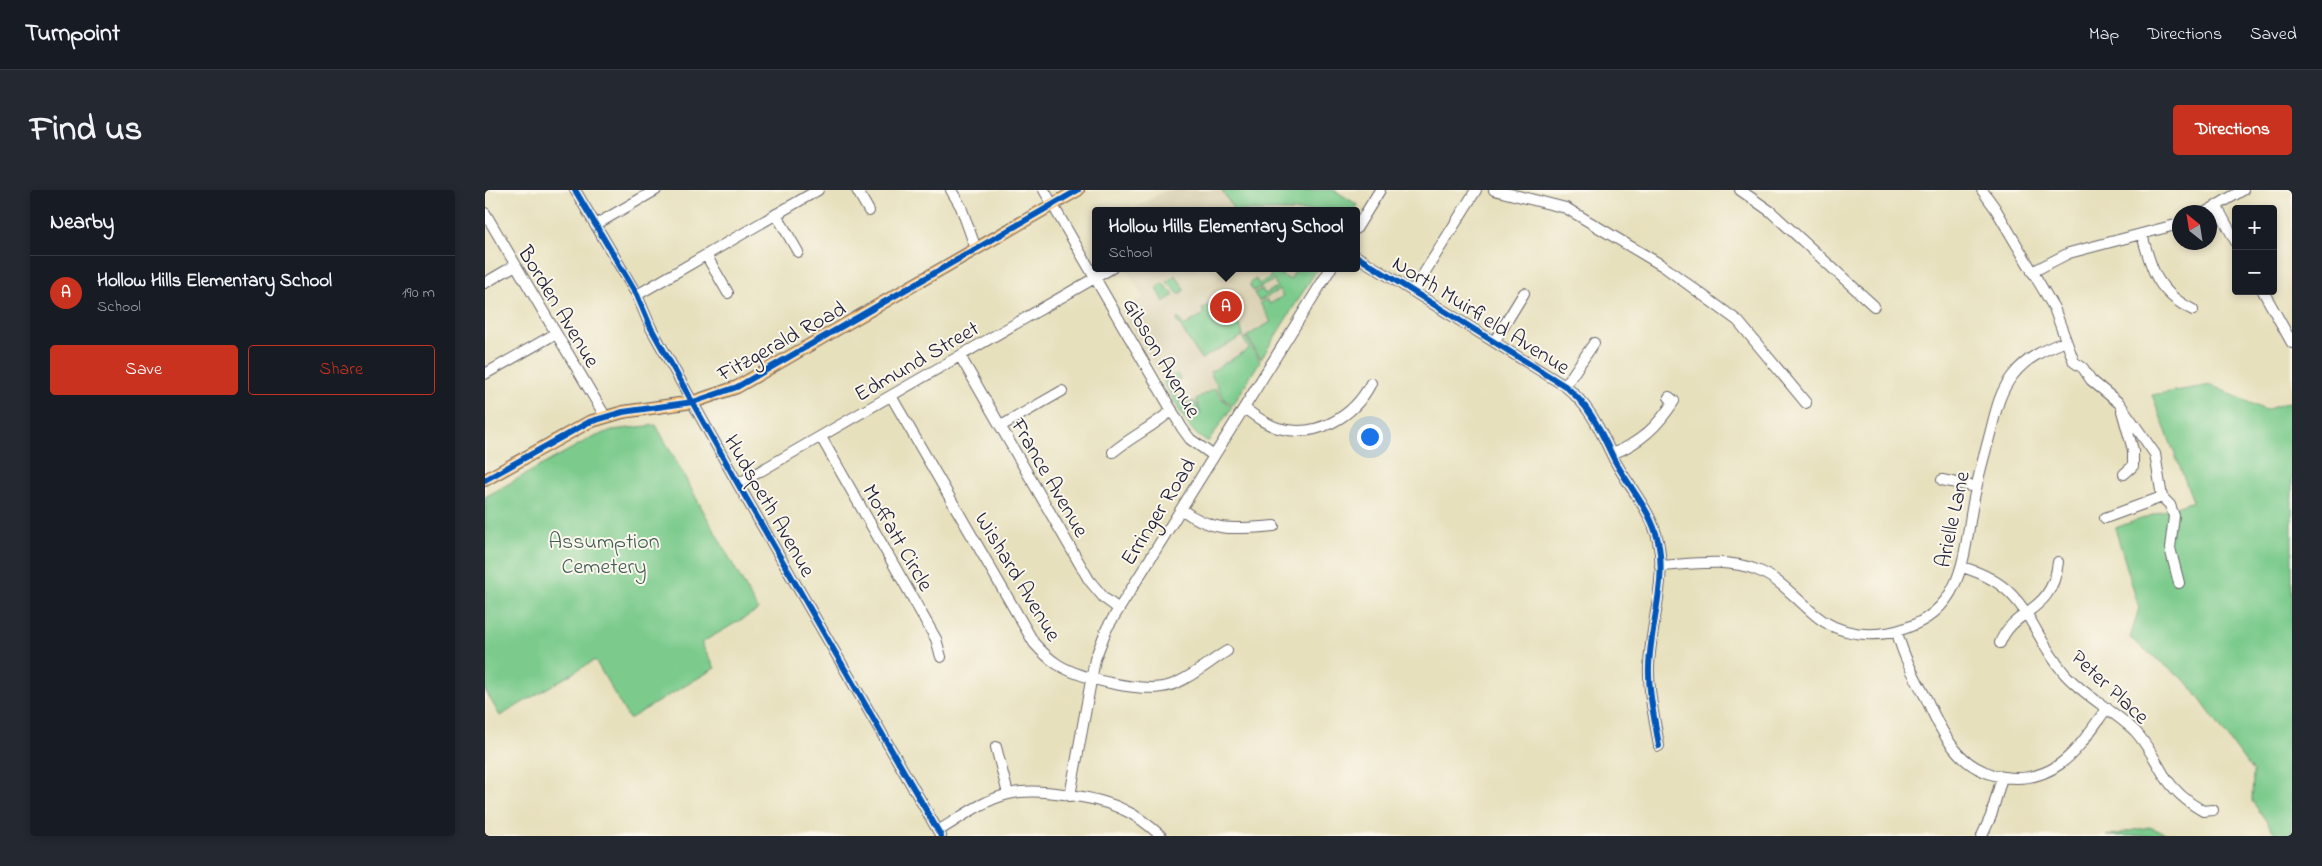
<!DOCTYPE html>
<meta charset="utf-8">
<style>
body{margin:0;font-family:"Indie Flower",sans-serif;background:#242831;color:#f1f3f6}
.controls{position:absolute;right:15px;top:15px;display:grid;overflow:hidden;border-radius:5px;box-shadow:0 2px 8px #0003}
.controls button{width:45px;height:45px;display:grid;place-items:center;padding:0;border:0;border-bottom:1px solid #363941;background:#171b24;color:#f1f3f6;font:25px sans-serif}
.compass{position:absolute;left:1687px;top:15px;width:45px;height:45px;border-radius:50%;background:#171b24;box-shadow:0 2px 8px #0003;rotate:330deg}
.you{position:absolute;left:884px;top:246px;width:18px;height:18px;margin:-12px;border:4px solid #fff;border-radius:50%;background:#1a73e8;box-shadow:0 0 0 8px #1a73e833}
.badge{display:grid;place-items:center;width:32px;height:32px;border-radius:50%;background:#c8321e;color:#fff;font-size:16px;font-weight:700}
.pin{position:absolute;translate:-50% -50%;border:2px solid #fff;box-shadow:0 1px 5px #0006}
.popup{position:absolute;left:607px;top:17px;width:268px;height:65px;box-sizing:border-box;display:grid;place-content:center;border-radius:5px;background:#171b24;filter:drop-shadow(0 1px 4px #0005);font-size:16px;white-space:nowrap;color:#9ea1a6}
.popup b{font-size:19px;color:#f1f3f6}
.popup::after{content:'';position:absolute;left:50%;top:100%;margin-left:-10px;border:10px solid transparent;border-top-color:#171b24}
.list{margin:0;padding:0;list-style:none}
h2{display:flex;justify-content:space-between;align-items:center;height:65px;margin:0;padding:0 20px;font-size:21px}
h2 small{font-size:16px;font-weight:400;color:#9ea1a6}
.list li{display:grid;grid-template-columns:32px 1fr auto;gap:15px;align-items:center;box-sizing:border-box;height:75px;padding:0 20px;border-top:1px solid #363941}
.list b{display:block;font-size:19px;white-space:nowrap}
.list p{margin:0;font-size:16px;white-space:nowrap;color:#9ea1a6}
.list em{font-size:16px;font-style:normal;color:#9ea1a6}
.actions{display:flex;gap:10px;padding:15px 20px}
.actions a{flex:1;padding:11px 0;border:1px solid #c8321e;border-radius:5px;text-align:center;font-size:18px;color:#c8321e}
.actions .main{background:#c8321e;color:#fff}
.map{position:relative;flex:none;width:1807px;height:646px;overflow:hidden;border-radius:5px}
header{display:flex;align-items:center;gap:30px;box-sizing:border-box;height:70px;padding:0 25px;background:#171b24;border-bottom:1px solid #363941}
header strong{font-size:24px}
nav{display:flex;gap:28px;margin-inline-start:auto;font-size:18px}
.intro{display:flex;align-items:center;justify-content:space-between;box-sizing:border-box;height:120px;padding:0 30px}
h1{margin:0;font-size:35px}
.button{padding:12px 22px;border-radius:5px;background:#c8321e;color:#fff;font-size:18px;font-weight:700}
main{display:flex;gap:30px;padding:0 30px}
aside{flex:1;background:#171b24;border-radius:5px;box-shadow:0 2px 8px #0003}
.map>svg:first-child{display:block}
.built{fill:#d9d0b2}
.green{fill:#7bcb8c;stroke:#4e7664}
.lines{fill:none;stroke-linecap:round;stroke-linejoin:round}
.minor-casing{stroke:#676468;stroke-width:12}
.major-casing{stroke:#676468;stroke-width:14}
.minor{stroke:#fff;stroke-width:10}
.major{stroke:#fbbe6e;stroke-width:12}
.cycleway-casing{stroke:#fbf7ec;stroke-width:9}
.cycleway{stroke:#0057b8;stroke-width:6}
.labels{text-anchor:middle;stroke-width:4;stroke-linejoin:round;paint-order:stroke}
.street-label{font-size:22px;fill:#22223b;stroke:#fbf7ec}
.park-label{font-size:22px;fill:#415d57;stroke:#fbf7ec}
</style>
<header>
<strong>Turnpoint</strong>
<nav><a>Map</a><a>Directions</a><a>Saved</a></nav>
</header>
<div class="intro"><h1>Find us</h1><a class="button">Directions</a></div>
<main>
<aside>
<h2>Nearby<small></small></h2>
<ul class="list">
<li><span class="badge">A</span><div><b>Hollow Hills Elementary School</b><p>School</p></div><em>190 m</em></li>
</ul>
<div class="actions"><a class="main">Save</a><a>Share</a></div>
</aside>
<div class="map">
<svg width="1807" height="646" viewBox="0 0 1807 646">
<rect width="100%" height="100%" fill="#fbf7ec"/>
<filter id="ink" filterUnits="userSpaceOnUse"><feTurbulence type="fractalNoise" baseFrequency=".02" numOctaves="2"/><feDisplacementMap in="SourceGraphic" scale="10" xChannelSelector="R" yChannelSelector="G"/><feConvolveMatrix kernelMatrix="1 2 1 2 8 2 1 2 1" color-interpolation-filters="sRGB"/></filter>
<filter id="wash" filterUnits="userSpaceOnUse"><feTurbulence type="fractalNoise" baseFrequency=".0096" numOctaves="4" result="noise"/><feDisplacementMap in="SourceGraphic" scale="20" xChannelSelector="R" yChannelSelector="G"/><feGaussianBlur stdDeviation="1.12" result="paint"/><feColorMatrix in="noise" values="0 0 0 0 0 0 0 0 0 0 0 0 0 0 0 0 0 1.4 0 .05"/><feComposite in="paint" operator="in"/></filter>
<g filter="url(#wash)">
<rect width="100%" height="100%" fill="#e7e0bd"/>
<path class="built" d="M681,0h167l21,21h-224z
M641,78h192l-109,173 -5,-1 -15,-15 -68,-115 22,-13z"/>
<path class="green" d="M737,0h112l24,15 -4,6h-122l1,-2z
M782,78h4l19,12 7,-12h21l-57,91 -14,-23 24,-14 -11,-19 7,-4 3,5 13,-8 -4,-6 -20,11 -5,-8 8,-4 3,5 12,-7 -3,-7 -21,11 -3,-6 1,-3 5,-3 2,5 13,-7z
M690,85l9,13v3l-5,3 -12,-12z
M677,93l12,12 -10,7 -7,-14z
M737,108l19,30 2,8 -42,23 -24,-38 1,-3 6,8 20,-12 -2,-5z
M761,147l14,24 -27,44 -9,-6 -14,-27 39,-23 -6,-11z
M692,184l3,5 -10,6 13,21 11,-5 7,13 -5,-15 19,-11 7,11 10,8 -23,34c-16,1 -37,-45 -46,-59z
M1726,195l54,25 27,-9v435h-15l-25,-35 1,-29 -65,-89 -58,-45 9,-30 -24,-80 78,-27 -41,-106z
M171,235l102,185 -57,33 14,25 -86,51 -34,-59 -95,56 -15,-26v-193l102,-57 25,-10z
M1664,637l24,9h-66z"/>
</g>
<g filter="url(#ink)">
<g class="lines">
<g class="minor-casing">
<path id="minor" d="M90,0l62,105 14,33 87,156 203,352
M372,0l12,21
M466,0l10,17 15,42
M559,0l138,238 8,11 24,17
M1009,0l72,18 97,58 75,55 68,82
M1255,0l30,21 104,95
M1497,0l13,18 59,100 20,54 9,6 8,12 28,23 36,51 7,43 8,8 4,11 -4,32 9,35
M1732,17l19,35
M1721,22l37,-22
M0,23l120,203
M291,24l22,38
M110,35l61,-35
M871,39l24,-39
M1657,44c9,36 16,59 51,76
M221,65l22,38
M871,66l209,130c27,22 35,45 50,75 14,26 37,51 43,80 9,41 -8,85 -9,126 -1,26 6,53 10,79
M1547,82l37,-19 110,-29
M0,93l29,-17
M928,101l63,-101
M1778,101l29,52
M152,105l181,-105
M1009,152l30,-49
M475,166l129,224 15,18 15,11
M0,184l70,-40
M1080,196l29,-43
M406,206l143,247c7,8 14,15 23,21 24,15 87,30 114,21 20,-7 38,-23 56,-34
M759,218c11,8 21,16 34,20 38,11 76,-11 93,-45
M1637,221l11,39v16l-9,8
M516,236l61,-35
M336,247l115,202 5,18
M628,262c19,-16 40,-25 59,-42
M1127,264c28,-11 46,-28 62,-53l-5,-4
M1457,290l34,7
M253,294l374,-216
M696,319c32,24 55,20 93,17
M1620,328l57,-21
M1175,376c32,-2 67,-8 97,4 23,9 38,28 57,44 25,22 61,25 92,14 64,-22 57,-86 70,-139 4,-20 10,-39 15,-59 5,-20 9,-39 22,-55 14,-18 33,-26 53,-34
M1477,377c68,20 64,60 102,106 20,23 49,37 71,58 12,13 20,29 29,44 10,16 23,27 39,36l10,-1
M1412,442c6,24 17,44 29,66 8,17 16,36 28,50 25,32 72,40 106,16 19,-14 33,-37 47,-56
M1515,453c14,-36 52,-28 58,-81
M511,557l12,47
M585,606l25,-137 12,-31 224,-360
M453,641c22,-13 45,-31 71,-37 27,-7 90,3 115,16 14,6 26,16 37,26
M1497,646l9,-20 11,-39"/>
</g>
<g class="major-casing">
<path id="major" d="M0,290l104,-58 34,-10 70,-10 44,-15 341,-197"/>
</g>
<use href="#minor" class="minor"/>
<use href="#major" class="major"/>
<g class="cycleway-casing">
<path id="cycleway" d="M90,0l62,105 14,33 87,156 203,352
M871,66l209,130c27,22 35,45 50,75 14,26 37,51 43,80 9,41 -8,85 -9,126 -1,26 6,53 10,79
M0,290l104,-58 34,-10 70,-10 44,-15 341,-197"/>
</g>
<use href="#cycleway" class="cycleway"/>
</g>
</g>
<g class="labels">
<g class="street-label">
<text transform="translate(75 116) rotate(59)" y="8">Borden Avenue</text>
<text transform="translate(997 124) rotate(32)" y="8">North Muirfield Avenue</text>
<text transform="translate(296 150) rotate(-29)" y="8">Fitzgerald Road</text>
<text transform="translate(678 167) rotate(60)" y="8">Gibson Avenue</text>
<text transform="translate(431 170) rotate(-30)" y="8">Edmund Street</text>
<text transform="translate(566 287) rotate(60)" y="8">France Avenue</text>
<text transform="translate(286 315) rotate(60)" y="8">Hudspeth Avenue</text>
<text transform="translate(672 321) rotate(-58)" y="8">Erringer Road</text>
<text transform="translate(1466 329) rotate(-78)" y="8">Arielle Lane</text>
<text transform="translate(414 347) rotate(60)" y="8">Moffatt Circle</text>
<text transform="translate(534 386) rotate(59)" y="8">Wishard Avenue</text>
<text transform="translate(1626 496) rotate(43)" y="8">Peter Place</text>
</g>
<g class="park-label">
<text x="119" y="358">Assumption<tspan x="119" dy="25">Cemetery</tspan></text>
</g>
</g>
</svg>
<div class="controls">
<button>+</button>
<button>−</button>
</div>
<svg class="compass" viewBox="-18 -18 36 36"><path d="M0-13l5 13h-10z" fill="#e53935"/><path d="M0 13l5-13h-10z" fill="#9ea1a6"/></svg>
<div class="you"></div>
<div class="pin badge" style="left:741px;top:117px">A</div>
<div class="popup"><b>Hollow Hills Elementary School</b>School</div>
</div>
</main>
